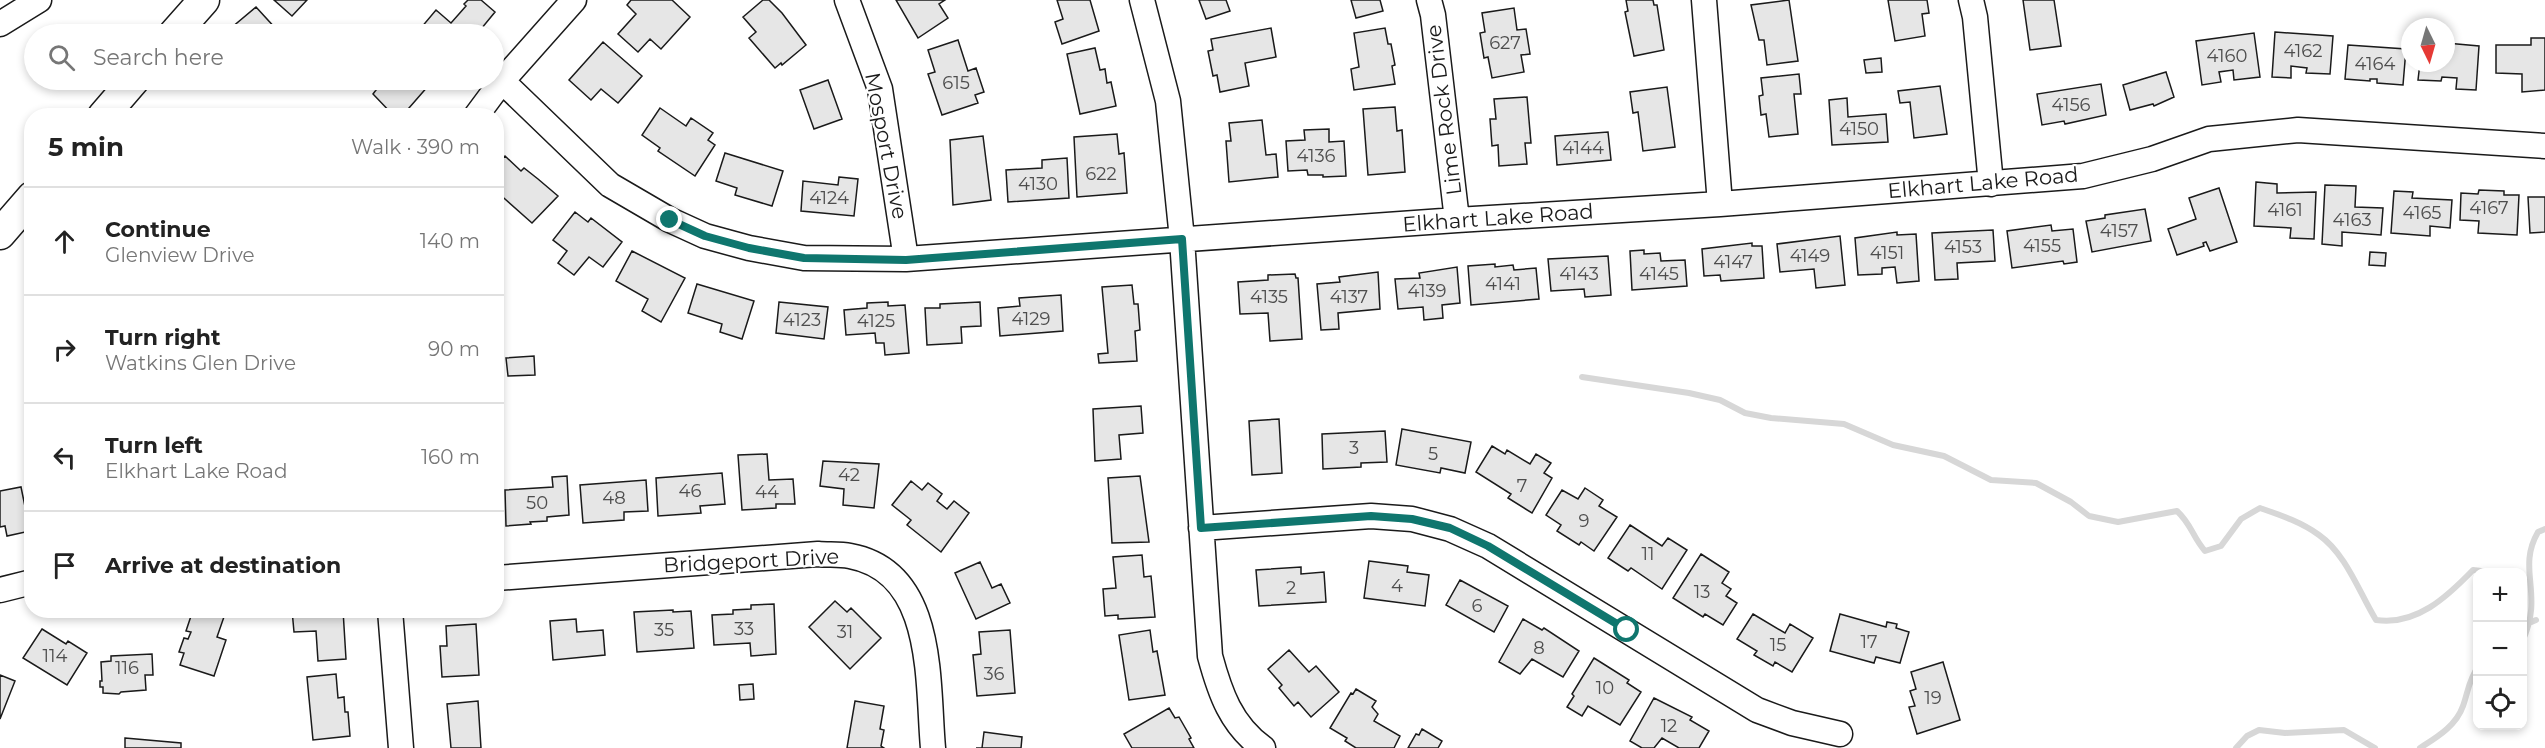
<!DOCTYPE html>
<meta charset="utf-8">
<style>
body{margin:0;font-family:Montserrat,sans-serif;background:#f2f2f2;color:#222}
.controls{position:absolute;right:18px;bottom:18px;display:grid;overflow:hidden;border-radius:12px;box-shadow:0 3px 9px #0003}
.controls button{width:54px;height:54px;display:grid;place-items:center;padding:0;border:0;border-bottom:2px solid #e0e0e0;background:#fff;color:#222;font:30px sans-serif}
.compass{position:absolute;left:2401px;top:18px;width:54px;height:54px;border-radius:50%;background:#fff;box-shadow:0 3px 9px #0003;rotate:175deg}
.stop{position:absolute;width:18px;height:18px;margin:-14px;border:4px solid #0f766e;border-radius:50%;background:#fff}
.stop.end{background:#0f766e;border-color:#fff;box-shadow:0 2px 6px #0008}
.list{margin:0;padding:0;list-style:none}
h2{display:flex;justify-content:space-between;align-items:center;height:78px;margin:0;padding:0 24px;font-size:26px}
h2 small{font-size:20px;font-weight:400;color:#767676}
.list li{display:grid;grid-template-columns:39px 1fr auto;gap:18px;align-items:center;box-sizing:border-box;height:108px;padding:0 24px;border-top:2px solid #e0e0e0}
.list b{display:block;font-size:22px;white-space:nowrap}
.list p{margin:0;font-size:20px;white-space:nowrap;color:#767676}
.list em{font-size:20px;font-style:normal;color:#767676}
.icon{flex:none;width:33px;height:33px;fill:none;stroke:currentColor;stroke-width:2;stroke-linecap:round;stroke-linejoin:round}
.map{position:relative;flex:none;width:2545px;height:748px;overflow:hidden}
.search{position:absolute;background:#fff;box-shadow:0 3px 9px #0003;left:24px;top:24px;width:480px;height:66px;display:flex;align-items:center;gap:15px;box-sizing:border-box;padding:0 21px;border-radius:33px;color:#767676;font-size:22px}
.panel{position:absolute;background:#fff;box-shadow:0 3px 9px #0003;left:24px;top:108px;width:480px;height:510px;border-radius:24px}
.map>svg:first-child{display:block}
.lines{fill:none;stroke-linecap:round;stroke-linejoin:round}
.stream{stroke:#d7d7d7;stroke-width:6}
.building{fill:#e6e6e6;stroke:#1a1a1a;stroke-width:1.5}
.minor-casing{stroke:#1a1a1a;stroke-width:27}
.major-casing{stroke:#1a1a1a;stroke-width:33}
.minor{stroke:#fff;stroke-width:24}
.major{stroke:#fff;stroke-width:30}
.route{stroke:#0f766e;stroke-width:8}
.labels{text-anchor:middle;stroke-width:4.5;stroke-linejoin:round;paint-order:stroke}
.number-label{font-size:18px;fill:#4d4d4d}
.street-label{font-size:21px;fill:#1a1a1a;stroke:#fff}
</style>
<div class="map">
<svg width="2545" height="748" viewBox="0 0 2545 748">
<rect width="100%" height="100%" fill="#fff"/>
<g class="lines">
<path class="stream" d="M1582,377l107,16 31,7 25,13 26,5 73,6 49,21 51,11 47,24 45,3 35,19 18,14 29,6 59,-11c15,14 15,25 28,40l16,-5 20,-27 19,-11c20,7 41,14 59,27 27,19 40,57 57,85 40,6 71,-23 97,-50l17,2
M2522,626l14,-6
M2522,642c23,-48 -6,-72 16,-110l7,-3
M2236,748l11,-12 12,-6 26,3 59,-3 31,18
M2420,748c17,-11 36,-22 43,-42 5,-14 6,-27 15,-39"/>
</g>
<path class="building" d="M274,0h33l-15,16z
M468,0h13l14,12 -14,17 3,2 -3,3h-54l-7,-5 16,-19 15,13 15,-17 -2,-2z
M631,0h41l18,17 -29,32 -11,-10 -12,13 -20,-18 18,-20 -9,-9z
M763,0h6l13,13 24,32 -24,20 -1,-2 -6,5 -26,-30 7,-6 -13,-15z
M896,0h49l-6,4 9,14 -30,20z
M1057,0h33l9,31 -37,13 -7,-22 8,-3z
M1199,0h27l4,11 -24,8z
M1351,0h29l3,11 -27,7z
M1626,0h27l1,5h3l7,45 -30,6 -9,-44 3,-1z
M1789,0l9,61 -31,4 -3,-25h-5l-8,-35z
M1888,0h39l2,13 -7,1 3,22 -30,5z
M2023,0h31l7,46 -31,4z
M256,7l21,23 -5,4h-46l-1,-1z
M1514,8l3,22 9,-1 4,25 -9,1 3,17 -32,6 -4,-21 -4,1 -4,-25 5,-1 -3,-19z
M1271,28l5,29 -31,6 4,23 -29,6 -3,-17 -4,1 -5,-25 5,-1 -2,-11z
M1385,28l3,16h3l4,21 -3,1 3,18 -41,6 -3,-21 8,-2 -5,-34z
M2275,32l58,4 -3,38 -24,-1 1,-5 -16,-2v12l-19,-1z
M2254,33l6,44 -26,3 -1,-10 -14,2 2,10 -19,3 -6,-44z
M2531,38h14v52l-23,2v-18l-26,-1v-28h35z
M958,40l10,31 8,-3 8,24 -9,3 3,8 -36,12 -14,-41 7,-2 -7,-22z
M603,42l39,34 -24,27 -17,-14 -10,11 -22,-20z
M2446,43l33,3 -3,44 -20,-1 1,-11 -15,-1 -1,4 -23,-1 2,-17h26z
M2348,45l58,4 -3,36 -26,-2v-4h-7v2l-25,-2z
M1095,48l5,22 5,-1 2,14 4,-1 5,24 -36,8 -13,-60z
M1881,58l1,14 -16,1 -2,-13z
M2166,72l8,25 -20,9 -1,-2 -23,6 -7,-25z
M1799,74l2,20h-7l4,40 -29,3 -3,-23 -5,1 -2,-19 4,-1 -2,-17z
M372,80h55l-2,1 4,4 -27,31h-8l-21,-22 3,-4 -7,-8z
M828,80l14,39 -28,10 -14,-39z
M2101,84l5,31 -41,9 -1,-3 -22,4 -5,-31z
M1940,86l7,48 -33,4 -4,-36 -10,1 -2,-12z
M1667,87l8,60 -32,4 -5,-39 -5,1 -3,-21z
M1527,97l4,46h-6l2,21 -28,2 -1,-21 -6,1 -2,-27h6l-2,-20z
M1847,98l1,19 38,-3 2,28 -56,3 -3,-45z
M1395,107l2,24 5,-1 3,42 -37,3 -5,-66z
M660,108l26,18 5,-8 22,15 -5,7 7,5 -20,31 -37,-25 2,-3 -18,-13z
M1262,120l4,35 10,-1 2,23 -49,5 -3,-41h5l-2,-18z
M1329,129v13l15,-1 2,35 -23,1v-2h-15l-1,-5 -19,1 -2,-30 19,-1 -1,-10z
M1608,132l3,28 -54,5 -2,-29z
M1117,134l2,20 5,-1 3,40 -50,4 -3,-60z
M983,136l8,64 -38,5 -3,-65z
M725,153l58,18 -11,35 -37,-11 2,-7 -21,-7z
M505,156l16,15 3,-3 14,11 20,17 -26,27 -36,-32v-25z
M1067,158l2,40 -61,4 -2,-32 36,-2v-8z
M839,177l19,2 -4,37 -53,-5 2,-30 35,4z
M2256,182l21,2v9l39,-1 -2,47 -24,-1 1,-10 -37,-2z
M2325,185l31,1 -1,21 28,1 -2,27 -39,-3v14l-20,-2z
M2219,188l18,54 -27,9 -4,-9 -3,1 1,3 -27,9 -9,-26 28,-10 -7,-21z
M2479,190l25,1v4h15l-2,40 -39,-2 1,-12 -19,-1 1,-27 17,1z
M2394,191l19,1 -1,6 40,2 -2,28 -20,-2v10l-39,-3z
M2528,197h17v35l-15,1z
M2145,209l6,32 -59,11 -6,-31 19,-3v-3z
M575,212l13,10 3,-4 31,24 -19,25 -14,-10 -15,18 -16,-12 9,-12 -14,-11z
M2051,225l1,6 21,-2 4,33 -13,2 -1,-3 -51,7 -5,-37z
M1993,230l2,31 -38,2 1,16 -23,1 -3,-47z
M1897,232v3l19,-1 3,47 -22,2 -2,-16 -13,1v6l-24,1 -3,-37z
M1840,236l5,49 -29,3 -2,-19 -34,3 -3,-28z
M1752,243v3h10l2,32 -43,3 -1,-6 -16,1 -2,-27z
M1644,250v4l16,-1 1,8 24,-1 2,26 -55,4 -2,-39z
M632,251l53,27 -24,44 -19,-11 6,-12 -32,-18z
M2370,252l16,1 -1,13 -16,-1z
M1608,256l3,39 -26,2 -1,-8 -33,2 -3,-32z
M1495,264v3l18,-2 1,5 22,-2 3,31 -68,6 -3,-39z
M1457,267l3,36 -18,2 1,13 -19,2 -1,-13 -25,2 -3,-30 25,-1 -1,-5z
M1378,272l2,37 -42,4 1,16 -18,1 -4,-46 23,-2 -1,-5z
M1295,274l1,4h2l4,61 -32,2 -2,-28 -28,1 -2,-32 30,-2v-5z
M697,284l57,17 -12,38 -22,-7 2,-8 -34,-11z
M1132,285l2,19h4l2,26 -5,1 2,30 -38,2 -1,-9 10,-1 -6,-66z
M1061,295l2,36 -63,5 -2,-28 22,-2 -1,-8z
M779,302l49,5 -4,32 -48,-6z
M888,302v4l17,-1 4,48 -24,2 -1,-12h-8l-1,-10 -29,2 -2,-25 23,-2v-5z
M980,302l1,24 -20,1 1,16 -35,2 -2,-37h15v-4z
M534,356l1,19 -27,1 -2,-18z
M1141,406l2,27 -24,2 2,24 -26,2 -2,-52z
M1279,419l3,54 -30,2 -3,-54z
M1402,429l69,13 -6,31 -24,-5 -1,5 -44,-8z
M1385,431l2,31 -26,1v4l-38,2 -1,-35z
M1492,446l13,8 2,-4 23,14 6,-10 15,9 -7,10 8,5 -20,35 -24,-15 3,-4 -35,-22z
M767,454l2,26 24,-1 2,25h-19v4l-34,2 -4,-55z
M823,461l56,3 -5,44 -31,-3 1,-16 -24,-3z
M722,473l3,31 -25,2 1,7 -43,3 -2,-38z
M567,476l2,39 -22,2v4l-17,1 1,2 -25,2 -1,-36 48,-3 -1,-10z
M1140,476l9,66 -37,1 -4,-65z
M646,480l2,31 -24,1v8l-41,3 -3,-38z
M911,481l11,9 6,-7 14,11 -5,7 10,8 7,-8 15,12 -28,39 -34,-27 4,-5 -19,-15z
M21,487l9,44 -23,5 -2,-10 -5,1v-36z
M1585,488l18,12 -4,6 18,11 -23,34 -13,-9 -2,3 -22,-14 4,-6 -15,-10 16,-25 16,9z
M1630,525l32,21 6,-8 19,12 -25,39 -31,-21 -3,3 -20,-13z
M1701,554l28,18 -7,11 9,6 -5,7 11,7 -14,22 -18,-11 -2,3 -30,-19z
M1142,555l2,22 7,-1 4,41 -37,2v-4l-13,1 -2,-27 13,-1 -3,-31z
M1369,561l39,5 -1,6 22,3 -4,31 -61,-8z
M980,562l12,26 9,-4 9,19 -34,16 -21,-46z
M1301,567v7l23,-2 2,30 -67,4 -3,-36z
M1460,580l48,26 -14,26 -48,-27z
M835,601l12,11 4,-4 30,30 -31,31 -41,-42z
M774,604l2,50 -25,2 -1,-13 -36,2 -2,-30 21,-1v-4l18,-1v-4z
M193,610l33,1 -9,26 9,3 -12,36 -34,-11 4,-12 -5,-1 5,-14 4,1 3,-7 -5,-1z
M292,610h51l3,49 -28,2 -2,-30 -22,1z
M673,610v2l18,-1 3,37 -57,4 -3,-40z
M1753,614l32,19 5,-9 23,14 -21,34 -17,-10 -2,4 -19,-11 3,-4 -20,-12z
M1840,614l46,13 1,-5 10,2 -1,4 13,4 -9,31 -24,-6 -2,6 -44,-12z
M576,619l1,13 26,-2 2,25 -52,5 -3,-39z
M1523,619l19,11 2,-2 35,23 -16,26 -31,-18 -12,15 -21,-12z
M476,624l3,51 -37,2 -2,-31h7l-1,-20z
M42,629l24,15 2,-3 19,12 -20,32 -44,-27z
M1010,630l5,63 -38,3 -4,-41 8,-1 -2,-22z
M1150,630l3,22 4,-1 8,44 -36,5 -10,-65z
M1289,650l20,22 7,-6 23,26 -28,25 -13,-15 -4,4 -15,-18 3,-3 -14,-16z
M152,654l1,21h-8l1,15 -25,2 -2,2 -16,-1v-6h-3v-6h2l-1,-19 10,-1v-5z
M1594,658l35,22 -2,3 14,9 -21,33 -32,-19 -6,10 -15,-9 7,-11 -2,-2z
M1943,662l17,58 -43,14 -8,-27 6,-1 -5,-15 6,-2 -5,-17z
M336,674l2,24 6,-1 1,15h3l2,24 -37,4 -6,-63z
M0,675l15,6 -15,38z
M753,684l1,15 -14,1 -1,-15z
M1356,689l20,12 -4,6 6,7 -4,7 26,15 -6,12h-38l-11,-7 2,-3 -17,-10 21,-35 2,1z
M1654,698l38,19 -2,3 19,11 -10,17h-20l-17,-10 -8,10h-12l-12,-7z
M478,701l3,47h-30l-4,-44z
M855,701l29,5 -4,23 4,1 -3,16 3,2h-37z
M1169,708l6,10 4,-1 12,21 -2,1 5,9h-62l-8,-14z
M1422,729l20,12 -4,7h-30l8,-14 3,1z
M984,732l38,5 -1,11h-45h6z
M125,738l56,5v5h-56z"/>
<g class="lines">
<g class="minor-casing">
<path id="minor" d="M847,0l33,89 26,170
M1142,0l26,101 14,138 28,417c10,37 21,69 53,92
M1429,0l4,15 24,205
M1704,0l16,204
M1971,0l4,17 16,167
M0,24l39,-24
M502,81l108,104 60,35 35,16 44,12 55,10 102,1 551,-39 263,-16 363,-28 69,-17 57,-20 89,-9 247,16
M476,116l26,-35 72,-81
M1201,528l170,-12 41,3 38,10 38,17 269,164 35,13 48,11
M496,578l322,-24c10,1 22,0 32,2 86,16 77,126 83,192
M0,590l32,-8
M390,610l11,138"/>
</g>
<g class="major-casing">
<path id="major" d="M174,34l30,-34
M103,116l31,-36
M0,234l32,-37"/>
</g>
<use href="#minor" class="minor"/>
<use href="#major" class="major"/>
</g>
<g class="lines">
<path class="route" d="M670,220l35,16 44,12 55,10 102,2 276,-21 19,289 170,-12 41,3 38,9 38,18 139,84"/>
</g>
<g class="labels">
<g class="number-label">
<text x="1505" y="49">627</text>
<text x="2303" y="57">4162</text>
<text x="2227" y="62">4160</text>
<text x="2375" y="70">4164</text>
<text x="956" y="89">615</text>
<text x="2071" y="111">4156</text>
<text x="1859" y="135">4150</text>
<text x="1583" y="154">4144</text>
<text x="1316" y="162">4136</text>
<text x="1101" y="180">622</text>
<text x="1038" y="190">4130</text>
<text x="829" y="204">4124</text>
<text x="2489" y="214">4167</text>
<text x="2285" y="216">4161</text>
<text x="2422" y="219">4165</text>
<text x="2352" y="226">4163</text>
<text x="2119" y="237">4157</text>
<text x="2042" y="252">4155</text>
<text x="1963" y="253">4153</text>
<text x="1887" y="259">4151</text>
<text x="1810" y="262">4149</text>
<text x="1733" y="268">4147</text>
<text x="1579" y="280">4143</text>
<text x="1659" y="280">4145</text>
<text x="1503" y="290">4141</text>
<text x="1427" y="297">4139</text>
<text x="1269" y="303">4135</text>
<text x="1349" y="303">4137</text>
<text x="1031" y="325">4129</text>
<text x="802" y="326">4123</text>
<text x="876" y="327">4125</text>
<text x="1354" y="454">3</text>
<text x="1433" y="460">5</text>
<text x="849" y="481">42</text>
<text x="1522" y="492">7</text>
<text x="690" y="497">46</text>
<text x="767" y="498">44</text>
<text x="614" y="504">48</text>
<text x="537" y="509">50</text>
<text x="1584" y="527">9</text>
<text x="1648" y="560">11</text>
<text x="1397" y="592">4</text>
<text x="1291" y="594">2</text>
<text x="1702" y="598">13</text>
<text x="1477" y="612">6</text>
<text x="744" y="635">33</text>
<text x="664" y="636">35</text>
<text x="845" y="638">31</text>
<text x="1869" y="648">17</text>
<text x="1778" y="651">15</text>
<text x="1539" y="654">8</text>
<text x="55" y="662">114</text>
<text x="127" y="674">116</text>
<text x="994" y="680">36</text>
<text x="1605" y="694">10</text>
<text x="1933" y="704">19</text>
<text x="1669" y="732">12</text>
</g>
<g class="street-label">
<text transform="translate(1444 110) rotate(-97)" y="7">Lime Rock Drive</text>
<text transform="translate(886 146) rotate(79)" y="7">Mosport Drive</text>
<text transform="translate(1983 183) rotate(-5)" y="7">Elkhart Lake Road</text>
<text transform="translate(1498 218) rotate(-4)" y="7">Elkhart Lake Road</text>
<text transform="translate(751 561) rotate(-3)" y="7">Bridgeport Drive</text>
</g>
</g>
</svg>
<div class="controls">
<button>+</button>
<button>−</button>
<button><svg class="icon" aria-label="locate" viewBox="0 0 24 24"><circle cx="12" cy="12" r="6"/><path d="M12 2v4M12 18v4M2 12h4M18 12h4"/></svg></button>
</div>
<svg class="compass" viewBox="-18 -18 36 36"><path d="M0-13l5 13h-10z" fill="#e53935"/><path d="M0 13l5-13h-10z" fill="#767676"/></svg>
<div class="stop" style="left:1627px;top:630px"></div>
<div class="stop end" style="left:670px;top:220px"></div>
<div class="search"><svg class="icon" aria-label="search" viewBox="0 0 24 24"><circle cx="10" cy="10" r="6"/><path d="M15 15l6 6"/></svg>Search here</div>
<section class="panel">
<h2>5 min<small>Walk · 390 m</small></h2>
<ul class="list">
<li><svg class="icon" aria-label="ahead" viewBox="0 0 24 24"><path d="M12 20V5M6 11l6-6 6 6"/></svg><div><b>Continue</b><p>Glenview Drive</p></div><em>140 m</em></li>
<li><svg class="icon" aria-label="right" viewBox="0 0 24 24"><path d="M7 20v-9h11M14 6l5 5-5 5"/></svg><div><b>Turn right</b><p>Watkins Glen Drive</p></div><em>90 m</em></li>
<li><svg class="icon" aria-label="left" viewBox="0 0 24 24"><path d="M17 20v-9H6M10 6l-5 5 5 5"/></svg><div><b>Turn left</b><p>Elkhart Lake Road</p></div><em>160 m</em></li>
<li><svg class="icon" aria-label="arrive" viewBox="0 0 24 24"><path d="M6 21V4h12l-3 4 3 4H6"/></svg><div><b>Arrive at destination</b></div></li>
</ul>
</section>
</div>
